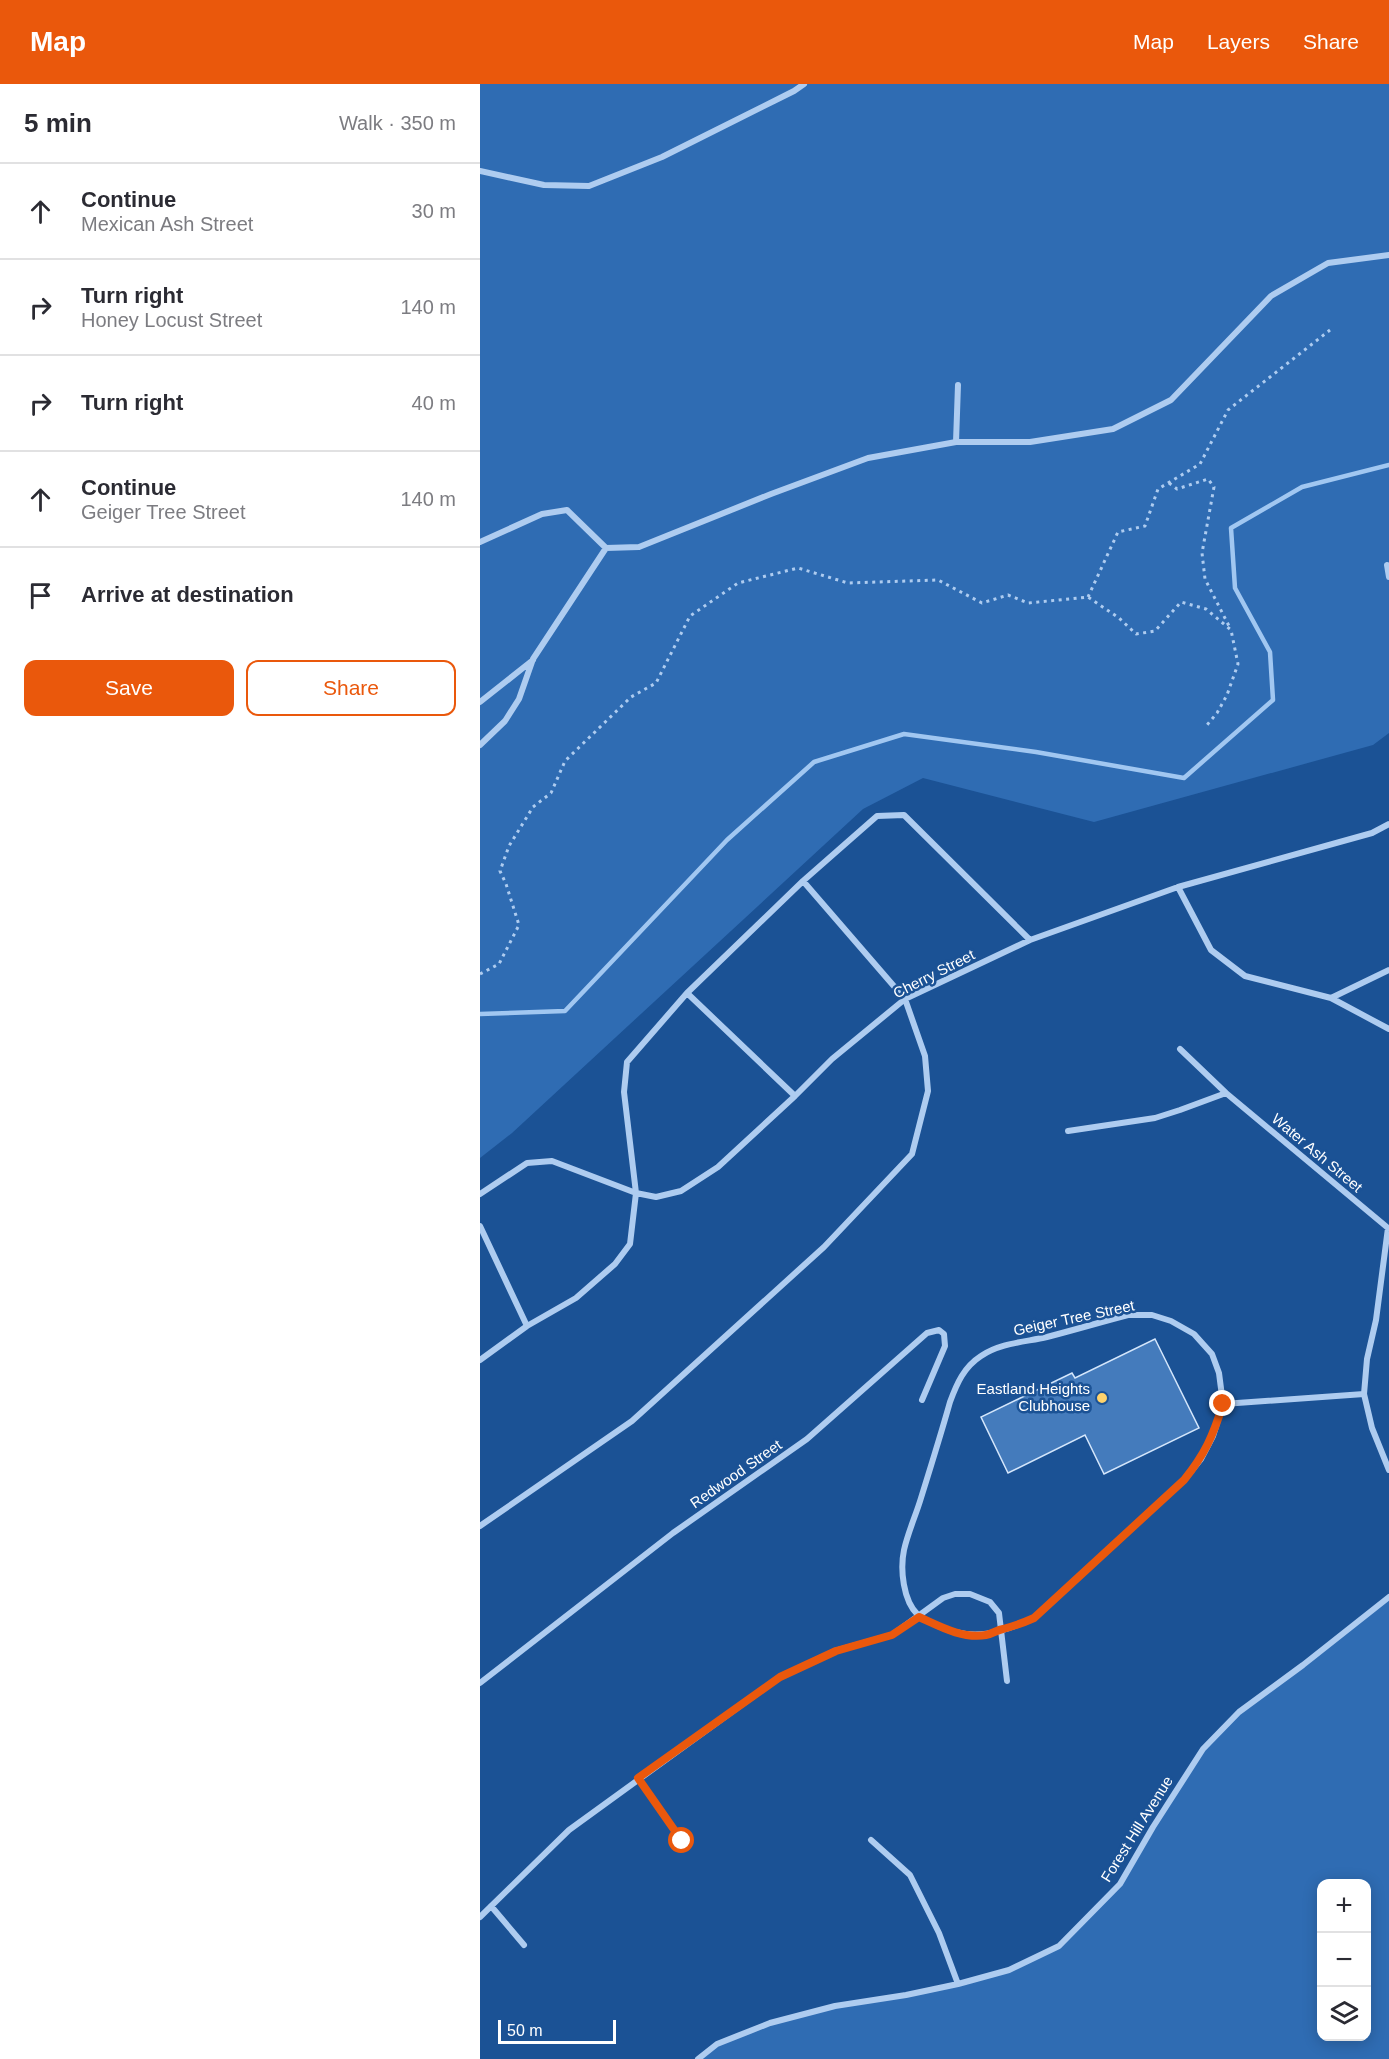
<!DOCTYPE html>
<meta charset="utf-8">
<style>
body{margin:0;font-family:Helvetica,sans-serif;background:#f2f2f3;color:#2b2b33}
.controls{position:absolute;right:18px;bottom:18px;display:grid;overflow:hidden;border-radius:12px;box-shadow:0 3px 15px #0003}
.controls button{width:54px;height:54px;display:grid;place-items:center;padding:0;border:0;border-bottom:2px solid #e1e1e2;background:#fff;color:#2b2b33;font:30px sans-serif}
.scale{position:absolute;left:18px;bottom:15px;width:118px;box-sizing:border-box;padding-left:6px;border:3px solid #fff;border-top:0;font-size:16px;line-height:21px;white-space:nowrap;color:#fff;-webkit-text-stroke:4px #1b5295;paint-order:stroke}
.stop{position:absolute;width:18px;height:18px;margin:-14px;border:4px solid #ea580c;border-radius:50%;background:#fff}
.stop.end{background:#ea580c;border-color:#fff;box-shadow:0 2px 6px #0008}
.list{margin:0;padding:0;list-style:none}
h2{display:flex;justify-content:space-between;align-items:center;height:78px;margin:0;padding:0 24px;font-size:26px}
h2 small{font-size:20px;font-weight:400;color:#7c7c81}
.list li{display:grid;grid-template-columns:39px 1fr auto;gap:18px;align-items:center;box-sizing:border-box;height:96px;padding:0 24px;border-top:2px solid #e1e1e2}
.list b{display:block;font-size:22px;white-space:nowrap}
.list p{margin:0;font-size:20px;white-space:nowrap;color:#7c7c81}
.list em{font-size:20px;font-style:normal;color:#7c7c81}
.actions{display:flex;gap:12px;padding:18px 24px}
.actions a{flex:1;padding:14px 0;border:2px solid #ea580c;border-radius:12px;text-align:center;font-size:21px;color:#ea580c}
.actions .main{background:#ea580c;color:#fff}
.icon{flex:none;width:33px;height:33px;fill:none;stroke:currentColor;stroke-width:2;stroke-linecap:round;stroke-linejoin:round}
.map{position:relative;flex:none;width:909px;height:1975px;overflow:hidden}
header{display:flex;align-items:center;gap:36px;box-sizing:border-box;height:84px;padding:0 30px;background:#ea580c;color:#fff}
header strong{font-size:28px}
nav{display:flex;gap:33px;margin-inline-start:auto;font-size:21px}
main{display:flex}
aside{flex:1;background:#fff}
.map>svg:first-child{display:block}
.green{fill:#2f6cb3;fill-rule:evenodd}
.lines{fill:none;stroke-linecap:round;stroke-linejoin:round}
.stream{stroke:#a1c7f1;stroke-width:4.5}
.building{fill:#447bbc;stroke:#d4e6fb;stroke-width:1.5}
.path{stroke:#aeccf0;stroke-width:3;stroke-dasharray:3 4.5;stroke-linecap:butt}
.minor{stroke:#aeccf0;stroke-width:6}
.route{stroke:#ea580c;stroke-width:8}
.poi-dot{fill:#ffd36c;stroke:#1b5295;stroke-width:2}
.labels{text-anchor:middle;stroke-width:5;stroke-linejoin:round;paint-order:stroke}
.street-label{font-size:15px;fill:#fff;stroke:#1b5295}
.poi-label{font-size:15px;fill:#fff;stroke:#1b5295;text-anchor:end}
</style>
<header>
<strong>Map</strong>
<nav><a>Map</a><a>Layers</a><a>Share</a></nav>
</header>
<main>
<aside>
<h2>5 min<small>Walk · 350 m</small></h2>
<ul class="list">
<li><svg class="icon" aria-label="ahead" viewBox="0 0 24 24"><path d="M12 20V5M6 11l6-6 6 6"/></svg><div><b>Continue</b><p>Mexican Ash Street</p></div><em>30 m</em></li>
<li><svg class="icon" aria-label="right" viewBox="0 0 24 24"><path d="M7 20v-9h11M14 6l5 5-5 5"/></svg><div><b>Turn right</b><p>Honey Locust Street</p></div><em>140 m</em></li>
<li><svg class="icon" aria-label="right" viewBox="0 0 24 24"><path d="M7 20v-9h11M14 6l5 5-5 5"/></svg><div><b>Turn right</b></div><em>40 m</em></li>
<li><svg class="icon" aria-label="ahead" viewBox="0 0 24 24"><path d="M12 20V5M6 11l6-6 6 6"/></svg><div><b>Continue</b><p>Geiger Tree Street</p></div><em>140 m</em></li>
<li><svg class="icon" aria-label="arrive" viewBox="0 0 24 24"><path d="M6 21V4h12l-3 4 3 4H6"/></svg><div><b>Arrive at destination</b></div></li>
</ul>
<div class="actions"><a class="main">Save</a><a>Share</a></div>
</aside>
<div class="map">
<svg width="909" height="1975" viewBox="0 0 909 1975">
<rect width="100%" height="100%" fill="#1b5295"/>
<path class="green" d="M0,0h909v649l-16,12 -279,77 -171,-44 -60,31 -351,324 -32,25z
M909,1513v462h-691l19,-15 53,-21 65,-17 71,-11 103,-25 50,-24 61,-62 83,-135 36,-37zM842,1800h44v152h-44z"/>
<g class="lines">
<path class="stream" d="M0,930l85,-3 162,-171 87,-78 90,-28 132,18 148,26 89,-78 -3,-48 -35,-64 -4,-60 71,-41 87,-22"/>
</g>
<path class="building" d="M675,1255l44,89 -95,46 -19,-39 -77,38 -27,-56 91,-44 3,5z"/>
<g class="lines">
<path class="path" d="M689,399l8,6 31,-10 6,8 -12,66 3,26 24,47
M608,513l30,-65 27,-6 13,-37 42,-25 28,-54 102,-80
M0,890l19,-10 20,-39 -13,-41 -6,-13 9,-25 24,-39 18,-14 14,-32 66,-64 25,-14 34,-67 48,-33 60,-15 50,15 90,-3 44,23 26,-8 20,8 60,-6 31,21 17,16 19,-3 26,-29 25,7 25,21 7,34 -11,31 -10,18 -10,12"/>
<path class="minor" d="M0,87l64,14 45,1 73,-29 132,-66 10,-7
M476,358l2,-57
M0,458l62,-28 25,-4 39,38
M907,481l2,12
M0,618l53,-42
M0,661l25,-24 14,-22 14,-40 73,-111 33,-1 132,-53 97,-36 88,-16h74l83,-13 58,-29 100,-104 57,-33 61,-8
M698,803l33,63 34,26 86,22 58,31
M207,909l108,103
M851,914l58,-28
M700,965l46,44 162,135
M588,1047l87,-13 25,-8 46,-17
M0,1110l47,-31 25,-2 84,32 20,4 25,-6 37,-24 77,-71 37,-37 73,-60 125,-59 148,-53 194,-54 17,-9
M0,1142l47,100
M908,1144l-12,92 -9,39 -3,35 8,34 17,42
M648,1231h24l19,6 23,13 18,20 7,19 4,31 -10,32 -12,23 -17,21 -150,138c-33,15 -61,24 -96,8 -6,-3 -15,-6 -20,-11 -15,-14 -18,-46 -14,-65 4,-18 12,-35 17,-52 10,-32 20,-64 29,-96 7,-19 14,-35 31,-46 19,-13 44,-14 66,-19 27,-7 54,-15 81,-22z
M0,1276l47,-34 49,-28 39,-34 15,-20 6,-51 -12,-101 3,-30 60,-69 116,-112 74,-65 27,-1 126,125
M743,1320l141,-10
M0,1442l152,-105 192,-174 88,-93 16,-63 -3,-35 -20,-57 -102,-118
M0,1599l193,-150 134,-94 120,-106 12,-3 5,4 1,12 -23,54
M158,1694l44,63
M391,1756l39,35 29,58 19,51
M11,1822l33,39
M0,1833l89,-87 211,-153 55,-26 57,-16 51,-37 12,-4h15l20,8 9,11 8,68
M218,1975l19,-15 53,-21 65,-17 71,-11 52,-11 51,-14 50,-24 61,-62 33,-57 50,-78 36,-37 64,-47 86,-68"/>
</g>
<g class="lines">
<path class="route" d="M202,1757l-44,-63 142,-101 56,-26 56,-16 27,-18c20,9 43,22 67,18 6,-1 11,-5 17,-6 11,-3 20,-6 31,-11l150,-138c21,-26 29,-44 39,-76"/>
</g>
<circle class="poi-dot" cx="622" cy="1314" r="6"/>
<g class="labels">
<g class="street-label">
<text transform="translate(454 890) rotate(-27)" y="5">Cherry Street</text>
<text transform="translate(837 1069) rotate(40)" y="5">Water Ash Street</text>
<text transform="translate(594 1234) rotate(-12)" y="5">Geiger Tree Street</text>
<text transform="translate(256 1390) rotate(-35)" y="5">Redwood Street</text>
<text transform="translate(657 1745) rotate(-58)" y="5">Forest Hill Avenue</text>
</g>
<g class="poi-label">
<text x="610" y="1310">Eastland Heights<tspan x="610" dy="17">Clubhouse</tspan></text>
</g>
</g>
</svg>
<div class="controls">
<button>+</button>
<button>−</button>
<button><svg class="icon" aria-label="layers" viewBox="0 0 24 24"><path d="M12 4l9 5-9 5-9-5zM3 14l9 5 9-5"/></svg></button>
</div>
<div class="scale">50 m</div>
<div class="stop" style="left:202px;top:1757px"></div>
<div class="stop end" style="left:743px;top:1320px"></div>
</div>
</main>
